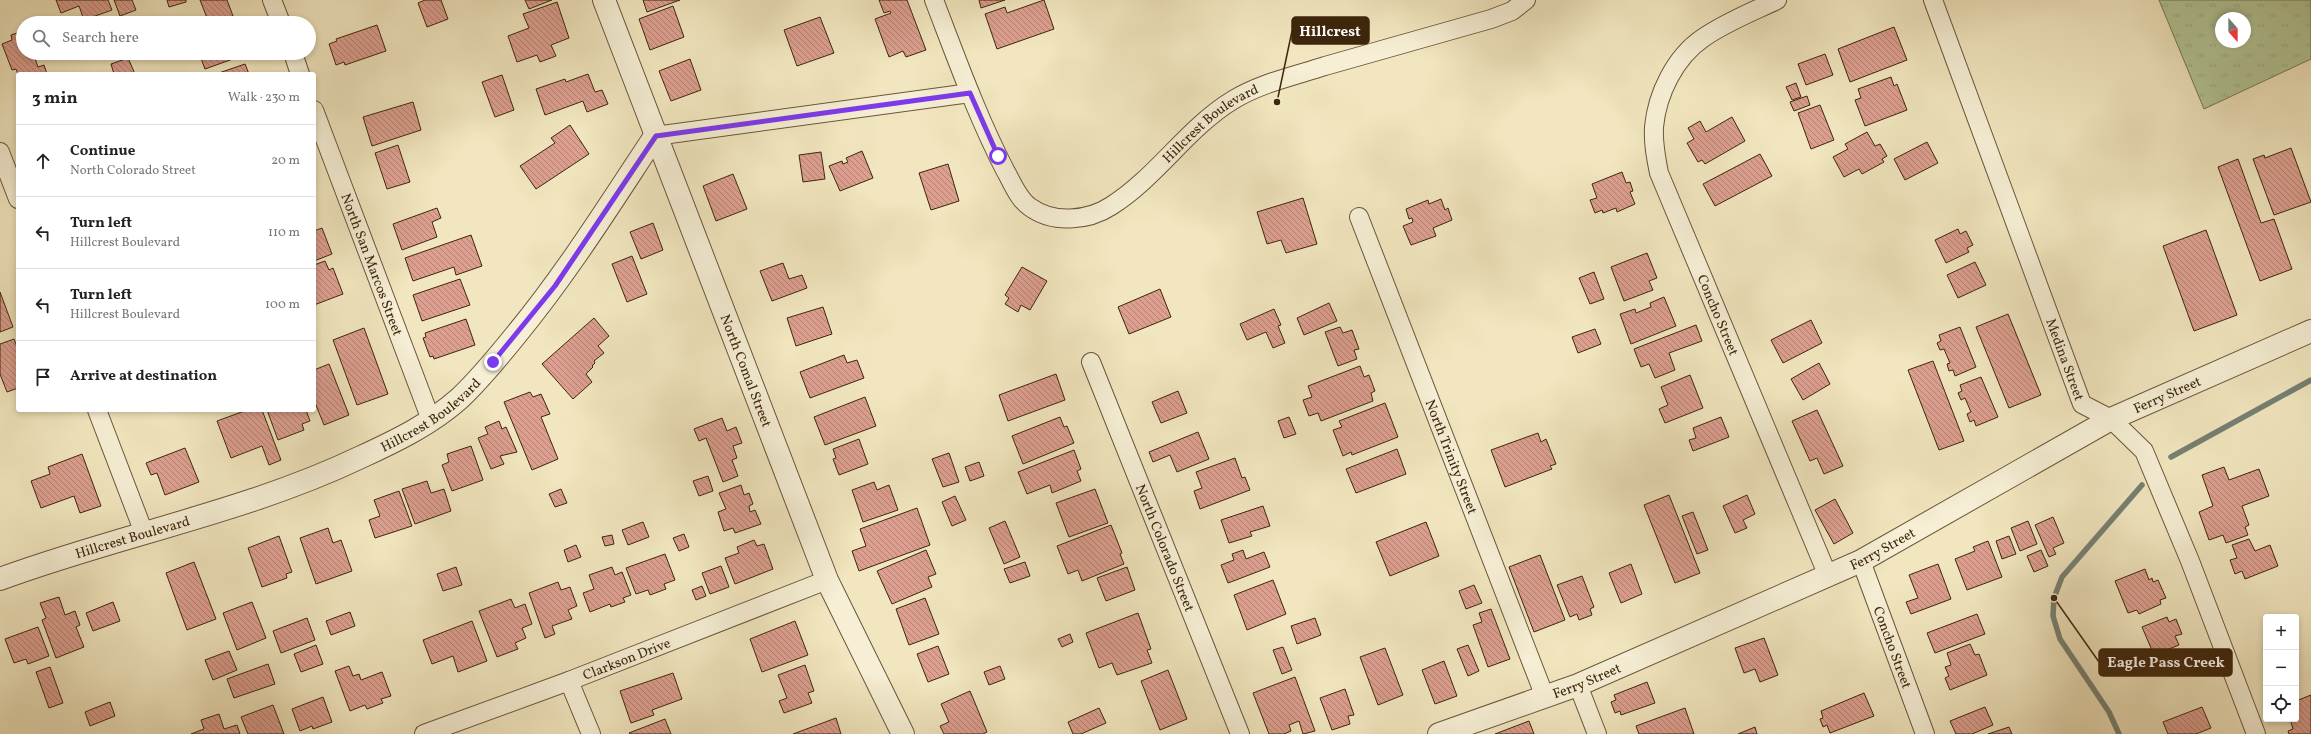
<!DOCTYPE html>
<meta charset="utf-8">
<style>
body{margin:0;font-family:Vollkorn,serif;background:#f2f2f2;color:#222}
.controls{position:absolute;right:12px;bottom:12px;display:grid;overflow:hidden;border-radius:4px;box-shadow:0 2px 6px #0003}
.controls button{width:36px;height:36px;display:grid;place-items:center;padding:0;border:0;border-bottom:1px solid #e0e0e0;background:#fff;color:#222;font:20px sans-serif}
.compass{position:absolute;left:2215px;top:12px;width:36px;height:36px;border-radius:50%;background:#fff;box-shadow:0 2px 6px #0003;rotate:159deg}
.stop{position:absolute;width:12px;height:12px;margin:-9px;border:3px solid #7c3aed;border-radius:50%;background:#fff}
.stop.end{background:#7c3aed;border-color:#fff;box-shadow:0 1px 4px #0008}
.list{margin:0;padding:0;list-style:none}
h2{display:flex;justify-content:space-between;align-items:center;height:52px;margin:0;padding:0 16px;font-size:17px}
h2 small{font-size:13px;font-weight:400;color:#767676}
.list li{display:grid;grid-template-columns:26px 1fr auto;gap:12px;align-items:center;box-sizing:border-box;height:72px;padding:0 16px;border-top:1px solid #e0e0e0}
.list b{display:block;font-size:15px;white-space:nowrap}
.list p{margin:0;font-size:13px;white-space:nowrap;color:#767676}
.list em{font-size:13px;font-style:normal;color:#767676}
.icon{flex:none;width:22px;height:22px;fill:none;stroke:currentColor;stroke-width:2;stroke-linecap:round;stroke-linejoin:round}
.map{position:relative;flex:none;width:2311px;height:734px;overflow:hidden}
.search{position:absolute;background:#fff;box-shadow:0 2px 6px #0003;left:16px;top:16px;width:300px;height:44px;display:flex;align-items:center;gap:10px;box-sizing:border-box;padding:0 14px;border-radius:22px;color:#767676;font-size:15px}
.panel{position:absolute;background:#fff;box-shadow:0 2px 6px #0003;left:16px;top:72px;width:300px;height:340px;border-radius:4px}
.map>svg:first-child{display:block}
.grass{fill:url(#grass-tufts);stroke:#787652;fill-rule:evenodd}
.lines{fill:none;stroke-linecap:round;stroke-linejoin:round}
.stream{stroke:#768174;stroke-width:5.5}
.building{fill:url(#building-back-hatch);stroke:#3d260c}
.minor-casing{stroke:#6a5639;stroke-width:20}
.tertiary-casing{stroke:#6a5639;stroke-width:24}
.minor{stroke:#f6efd5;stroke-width:18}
.tertiary{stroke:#f6efd5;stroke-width:22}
.route{stroke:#7c3aed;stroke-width:5}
.labels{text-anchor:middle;stroke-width:3.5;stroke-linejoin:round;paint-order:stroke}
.street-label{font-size:14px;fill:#3d260c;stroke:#f6efd5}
.leader{fill:none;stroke:#3d260c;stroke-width:1.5}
.callout-dot{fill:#3d260c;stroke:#f6efd5;stroke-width:1.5}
.callout{fill:#3d260c;stroke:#3d260c;stroke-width:1.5}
.callout-label{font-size:15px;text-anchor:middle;font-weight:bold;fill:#fff}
</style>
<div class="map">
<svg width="2311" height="734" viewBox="0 0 2311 734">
<defs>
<pattern id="grass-tufts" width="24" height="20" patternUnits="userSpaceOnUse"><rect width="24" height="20" fill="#b3c697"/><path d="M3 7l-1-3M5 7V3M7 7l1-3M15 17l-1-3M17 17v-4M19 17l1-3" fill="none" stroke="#9baa81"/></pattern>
<pattern id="building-back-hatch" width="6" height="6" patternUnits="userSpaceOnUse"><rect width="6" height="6" fill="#dc9f90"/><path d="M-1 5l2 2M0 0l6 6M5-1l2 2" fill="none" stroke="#b48174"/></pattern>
</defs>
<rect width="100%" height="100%" fill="#f1e6bf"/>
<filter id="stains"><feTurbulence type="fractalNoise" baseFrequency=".005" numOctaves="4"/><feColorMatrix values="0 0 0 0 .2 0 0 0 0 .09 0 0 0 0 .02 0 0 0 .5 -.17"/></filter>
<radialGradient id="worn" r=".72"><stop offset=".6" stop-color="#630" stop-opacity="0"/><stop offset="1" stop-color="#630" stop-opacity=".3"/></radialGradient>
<path class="grass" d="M2159,0h152v59l-107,50zM2221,18h24v24h-24z"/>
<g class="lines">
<path class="stream" d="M2171,457l140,-77
M2119,734l-10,-22 -49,-73 -7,-23 1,-18 8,-21 80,-92"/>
</g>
<path class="building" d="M56,0h52l4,10 -28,10 -5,-14 -18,7z
M114,0h18l4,10 -16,6z
M167,0h19v2l-17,5z
M200,0h27l6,16 -18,7h-6z
M425,0h16l7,19 -21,8 -9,-24z
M525,0h27l-23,9z
M643,0h37l-33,12z
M879,0h28l19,50 -20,7 -3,-6 -14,6 -14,-38 16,-6 -1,-2 -6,2z
M979,0h26l-24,8z
M1044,0l10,29 -57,20 -12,-35 20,-7 2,6z
M557,2l12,36 -18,7 5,11 -16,6 -3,-7 -20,7 -9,-26 21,-8 -6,-14z
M673,6l11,31 -34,13 -11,-31z
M820,17l14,36 -37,13 -13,-36z
M377,25l9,26 -41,14 -1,-3 -8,3 -7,-21 8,-3 -1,-2z
M1894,27l13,33 -57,22 -12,-33z
M23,31v22h10l5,14 6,-2 3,9h-29l-2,-5 -4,1 -10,-26 10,-4 -1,-5z
M103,53h15l-13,5z
M199,53h44l1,2 -39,14z
M1825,54l8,21 -27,10 -8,-21z
M128,58l7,16h-21l-3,-10z
M690,59l11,31 -30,11 -12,-30z
M245,64l4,10h-33z
M588,74l7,18 7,-2 6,14 -21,8 -4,-11 -38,14 -9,-26 29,-10 1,3z
M502,75l12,35 -19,7 -13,-35z
M1891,77l3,9 3,-2 10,26 -42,16 -10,-26 6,-2 -3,-9z
M1796,83l5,14 -9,3 -6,-13z
M1807,96l3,9 -16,6 -4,-9z
M413,102l8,28 -49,16 -9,-29z
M1820,105l14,35 -23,9 -13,-36z
M1732,117l13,24 -40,23 -3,-4 -4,2 -11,-19 7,-4 -6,-11 12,-7 6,11z
M570,125l19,29 -53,35 -16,-23 35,-23 -4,-5z
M1867,132l8,14 5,-2 7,12 -5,3 2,3 -22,12 -3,-5 -15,8 -11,-20 15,-8 -3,-5z
M1927,142l11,21 -33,17 -11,-21z
M398,145l12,37 -23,7 -12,-36z
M2291,148l20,54 -37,13 -21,-56 11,-4 1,3z
M862,151l11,27 -33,13 -11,-25 13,-5 1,3 5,-2 -2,-4z
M821,152l4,27 -22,3 -4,-27z
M1760,154l12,22 -57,30 -12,-22z
M2238,159l23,64 13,-4 18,50 -32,12 -42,-114z
M948,164l11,37 -28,9 -12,-37z
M1622,172l4,11 4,-1 3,9 -3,1 5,12 -18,8 -1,-4 -13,5 -1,-3 -7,3 -5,-13 7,-2 -5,-14z
M733,174l14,35 -31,12 -13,-35z
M1303,198l14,46 -31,9 -5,-13 -14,4 -10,-32z
M1441,199l4,11 3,-2 4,12 -19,8 3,8 -25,9 -8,-19 10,-4 -1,-4 -3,1 -3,-10 22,-9 1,4z
M437,208l4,10 -9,4 5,15 -35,13 -9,-26z
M653,223l10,27 -22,9 -11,-27z
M322,228l10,26 -18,7v-30z
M1958,229l2,5 6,-3 7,14 -6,3 2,4 -23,11 -11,-23z
M2206,230l31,85 -43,16 -31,-85z
M471,235l11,31 -26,9 -2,-8 -41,14 -8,-23z
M1647,253l10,25 -8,3 4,9 -29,11 -13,-34z
M632,256l15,38 -20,8 -15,-38z
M325,261l4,9 4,-2 10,26 -29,11v-40z
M1975,262l11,23 -28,13 -11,-23z
M783,263l6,16 13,-4 5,13 -35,13 -12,-30z
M1022,267l25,14 -17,29 -9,-5 -3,7 -13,-8 4,-6 -4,-3z
M1594,272l10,27 -14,5 -11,-26z
M460,279l10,26 -48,16 -9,-26z
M1160,289l11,28 -42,17 -11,-27z
M0,292l13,35 -13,5z
M1664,297l12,29 -45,18 -11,-30 15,-5 1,4 15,-6 -1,-4z
M1329,303l8,18 -33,14 -7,-17z
M823,307l9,27 -36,12 -9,-28z
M1274,309l7,16 -3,1 7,17 -12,5 -7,-16 -19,8 -7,-16z
M2008,314l33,81 -32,13 -33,-81z
M594,318l15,18 -11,10 6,7 -10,8 1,2 -3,3 1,1 -7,7 6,8 -19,17 -31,-35z
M466,319l9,26 -41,14 -1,-3 -3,1 -7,-19 3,-1 -1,-4z
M1811,320l11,23 -39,20 -12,-23z
M1696,325l6,16 -33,12 6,17 -20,8 -6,-14 -8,3 -7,-18z
M1340,327l3,6 9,-3 7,19 -5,1 3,9 -19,7 -13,-34z
M1960,327l16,40 -21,9 -2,-6 -4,1 -2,-7 3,-1 -6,-14 -4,1 -3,-7 4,-2 -2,-6z
M364,328l24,66 -31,11 -24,-65z
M1595,329l6,15 -23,9 -6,-16z
M14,339l4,10v39l-11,4 -7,-18v-30z
M844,355l3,8 10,-3 7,18 -54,20 -10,-26z
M1933,361l31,80 -25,9 -31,-80z
M1819,363l11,21 -27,16 -12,-21z
M329,364l20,51 -25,10 -10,-25v-30z
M1360,366l4,11 5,-2 6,16 -4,2 2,8 -52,20 -3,-8 -9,3 -6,-16 9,-3 -4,-11z
M1056,374l9,26 -57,21 -9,-26z
M1690,375l13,33 -38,15 -6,-14 9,-4 -7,-18z
M1981,377l17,40 -22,9 -2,-6 -4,2 -3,-8 4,-2 -6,-14 -4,2 -3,-7 4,-2 -2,-6z
M1178,391l9,22 -26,10 -9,-21z
M530,392l3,5 8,-3 9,20 -9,3 17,42 -26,11 -28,-68z
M865,397l11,29 -51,19 -11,-28z
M1385,403l13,34 -46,18 -1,-3 -8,4 -10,-26 9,-3 -3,-6z
M247,410h15l19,50 -12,5 -7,-19 -31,12 -14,-37z
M267,410h39l4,11 -8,3 2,6 -26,10z
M1817,410l26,56 -19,8 -7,-16 -7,3 -18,-40z
M1060,417l4,10 3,-1 7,17 -51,21 -11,-28z
M1289,417l7,17 -12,4 -6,-17z
M1721,417l8,20 -36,14 -4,-11 7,-2 -3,-10z
M722,418l5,13 9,-4 6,16 -9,3 4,12 -5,2 6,16 -15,6 -17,-44 -7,3 -5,-12z
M499,421l3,8 4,-2 11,25 -17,4 4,8 -13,5 -13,-31 10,-4 -3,-7z
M1198,432l11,27 -32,13 -7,-17 -17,7 -4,-10z
M1538,433l3,9 5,-3 10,25 -6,2 2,3 -47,18 -14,-37z
M859,439l9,25 -29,11 -6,-16 3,-1 -3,-9z
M471,446l12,34 -31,11 -10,-26 7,-3 -2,-8z
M185,448l14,34 -34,13 -8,-22 -6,2 -5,-12z
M1397,449l9,25 -50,19 -10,-24z
M1074,450l7,19 -4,2 4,10 -29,12 -2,-8 -23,9 -9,-22z
M949,453l10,29 -16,5 -11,-28z
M82,454l19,52 -21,7 -6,-17 -33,12 -10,-27 19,-7 -2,-7z
M1235,458l7,20 3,-1 5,13 -50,19 -6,-18 8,-3 -6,-16z
M979,462l5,14 -14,5 -5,-14z
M2224,467l5,13 30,-11 10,27 -27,10 7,19 -4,2 3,8 -22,8 -3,-8 -14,5 -10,-28 14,-6 -11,-31z
M708,476l5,15 -14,5 -6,-15z
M427,481l4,12 13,-4 7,22 -36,13 -13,-35z
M874,482l3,8 12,-5 9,25 -35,12 -11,-32z
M741,485l3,10 5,-2 4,11 -4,2 1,6 5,-2 6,14 -26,9 -2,-5 -9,3 -6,-19 8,-3 -7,-16z
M561,489l6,14 -12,4 -6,-13z
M1095,489l13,34 -39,14 -13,-34z
M399,491l13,35 -37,12 -6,-18 11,-4 -6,-16z
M1669,495l31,78 -25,10 -31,-78z
M1747,495l8,19 -12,6 4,8 -12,5 -12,-27z
M955,496l11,24 -14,6 -10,-24z
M1835,499l18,34 -19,11 -19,-34z
M1263,506l7,20 -20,6 2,4 -23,7 -8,-23z
M917,508l13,37 -71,26 -7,-20 14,-5 -6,-17z
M1693,512l15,38 -11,4 -15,-38z
M2053,517l11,26 -11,5 3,6 -7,3 -14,-32z
M1005,521l15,36 -16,7 -15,-36z
M2028,521l9,23 -17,7 -9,-23z
M643,522l6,15 -21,8 -6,-15z
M1426,522l13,34 -49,20 -14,-34z
M1111,525l11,28 -2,1 4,10 -42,17 -4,-11 -10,4 -11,-28z
M328,528l5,15 8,-3 11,31 -36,13 -16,-46z
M684,534l5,13 -10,4 -6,-13z
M612,535l2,9 -9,2 -3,-9z
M279,536l13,36 -6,2 1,4 -25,9 -14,-39z
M2009,536l7,18 -14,5 -6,-18z
M2249,539l6,12 15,-6 8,21 -33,13 -3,-8 -7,3 -5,-14 7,-2 -5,-13z
M754,540l3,6 7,-2 9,25 -38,15 -10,-26 14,-5 -2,-6z
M1988,541l14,36 -35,13 -12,-31 20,-8 -2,-4z
M576,545l5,12 -13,5 -4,-12z
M926,550l10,24 -8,3 4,10 -40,17 -15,-33z
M1243,550l3,9 18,-7 6,15 -42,16 -7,-18 13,-5 -2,-6z
M2041,550l7,16 -14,6 -7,-16z
M665,554l10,26 -11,4 2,5 -16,6 -2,-5 -12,4 -10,-26z
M1540,555l25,65 -31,12 -25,-65z
M194,562l22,57 -29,11 -21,-57z
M1025,562l5,14 -20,7 -6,-14z
M1631,564l11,30 -21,9 -12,-30z
M1938,564l13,35 -40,15 -5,-12 12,-4 -9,-23z
M721,566l8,21 -19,7 -8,-21z
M456,567l6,18 -19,6 -6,-17z
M612,567l3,8 7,-3 9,23 -8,3 2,4 -14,5 -1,-3 -20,8 -7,-19 11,-4 -5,-14z
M1127,567l8,23 -29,11 -9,-23z
M2145,569l4,11 3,-2 1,4 5,-2 8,18 -6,2 1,4 -22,10 -2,-4 -9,3 -13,-32z
M1582,576l12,31 -4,2 2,6 -13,5 -2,-6 -7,3 -13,-32z
M1273,580l13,34 -39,16 -13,-35z
M558,582l3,8 9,-3 7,19 -9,4 4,9 -20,7 3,8 -10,4 -16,-45z
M1474,585l8,18 -16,6 -7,-18z
M702,586l4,10 -10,4 -4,-10z
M59,597l6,18 10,-4 5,14 -4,2 8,20 -28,11 -14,-38 4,-2 -6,-15z
M925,598l14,36 -30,11 -13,-36z
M511,599l4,9 10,-4 7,20 -10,4 4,10 -11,5 3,6 -21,8 -18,-46z
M113,602l7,19 -27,10 -7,-18z
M252,602l14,36 -29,12 -14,-37z
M1491,609l19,50 -22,8 -15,-42 9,-3 -3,-9z
M350,612l5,14 -24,9 -5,-14z
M1138,613l13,36 -4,1 5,13 -35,12 -5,-12 -13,5 -13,-35z
M1977,614l8,20 -50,19 -8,-20z
M2167,617l2,5 7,-3 6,15 -7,2 4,9 -25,10 -12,-28z
M307,618l8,22 -34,13 -8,-22z
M1315,618l6,17 -24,9 -6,-18z
M472,621l15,40 -29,11 -5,-16 -21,8 -9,-24z
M795,621l13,34 -46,17 -12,-33z
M38,627l11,29 -21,8 -2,-5 -12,4 -9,-24z
M1070,634l3,8 -11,5 -4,-8z
M1764,638l14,37 -18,7 -5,-13 -11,4 -9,-25z
M1970,644l5,11 4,-1 8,21 -37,15 -5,-12 4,-2 -4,-9 6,-2 -4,-12z
M316,645l7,19 -22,8 -7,-18z
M1468,645l11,26 -11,5 -11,-27z
M938,646l11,28 -21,8 -11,-28z
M1283,647l9,23 -10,4 -9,-24z
M1385,648l18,47 -25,10 -18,-48z
M229,651l8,19 -24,10 -8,-20z
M1444,661l13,35 -22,8 -13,-34z
M268,664l7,20 -41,14 -7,-19z
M805,665l9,26 -6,2 4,10 -28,10 -5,-12 8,-3 -9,-23z
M349,666l4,10 6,-2 2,6 21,-8 9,24 -10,3 2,4 -16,6 -2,-4 -15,6 -15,-40z
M1000,666l5,13 -16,6 -5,-13z
M50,667l13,36 -14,5 -13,-36z
M1168,670l19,49 -27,11 -19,-49z
M673,673l9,26 -30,11 2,5 -23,8 -11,-32z
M1295,677l20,54 -12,3 -4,-13 -10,4 2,6 -7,3h-15l-16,-41z
M1647,682l8,21 -34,12 -1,-4 -5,2 -4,-11 5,-2 -2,-5z
M1345,689l9,26 -6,1 2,8 -18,6 -12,-32z
M970,691l17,41 -4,2h-39l-4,-8 9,-4 -8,-18z
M1864,693l10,23 -44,17 -3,-8 -4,2 -3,-8 3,-1 -2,-7z
M2311,695v39h-22l-1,-3 5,-2 -3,-10h6v-18z
M323,697l9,25 -19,7 -1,-3 -12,5 -8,-22z
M110,702l5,14 -25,10 -5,-14z
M273,705l11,29h-36l-7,-17z
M1985,707l8,18 -21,9h-16l-6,-13z
M2202,707l9,21 -15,6h-28l-5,-12z
M1099,708l7,15 -25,11h-8l-5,-12z
M1685,708l9,26h-55l-3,-8z
M219,714l5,15 13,-4 3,9h-49l13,-5 -3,-9z
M836,718l5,16h-48z
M665,719l6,15h-41l-1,-1z
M1529,721l5,13h-39z
M1755,727l2,7h-19z
M2009,727l3,7h-24z"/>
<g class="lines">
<g class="minor-casing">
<g id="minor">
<path d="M272,0l9,23"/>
<path id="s1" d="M934,0c22,57 43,116 71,170 7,12 13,29 25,37 23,17 58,14 81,-1 46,-29 76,-78 122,-106 28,-17 61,-24 92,-34 55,-16 111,-31 166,-47l21,-8 14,-11"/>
<path id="s2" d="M1777,0c-25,12 -51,22 -74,38 -28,19 -46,56 -49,89 -1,16 2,31 5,46l169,403"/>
<path id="s3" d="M1933,0l149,404 29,15 33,32 46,110 66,173"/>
<path d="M293,53l7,21"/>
<path id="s4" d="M314,110l117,310"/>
<path d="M655,136l315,-43"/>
<path d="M0,152l18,47"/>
<path id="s5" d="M1359,217l186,480"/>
<path id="s6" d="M1091,362l149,372"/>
<path d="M97,410l47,123"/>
<path id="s7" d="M1861,561l64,173"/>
<path d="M569,681l22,53"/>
<path d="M1578,685l19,49"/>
<path id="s8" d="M424,734l145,-53 258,-101"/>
</g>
</g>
<g class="tertiary-casing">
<g id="tertiary">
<path id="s9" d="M604,0l223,580 76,154"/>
<path id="s10" d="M0,579c119,-44 246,-67 361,-122 35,-16 70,-33 99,-59 20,-19 38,-41 55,-62 52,-63 95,-132 140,-200"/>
<path id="s11" d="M1439,734l139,-49 283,-124 250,-142 200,-88"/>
</g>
</g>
<use href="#minor" class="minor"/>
<use href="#tertiary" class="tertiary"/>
</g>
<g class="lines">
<path class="route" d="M493,362l62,-76 101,-150 314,-43 28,63"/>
</g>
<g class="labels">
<g class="street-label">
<text dy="5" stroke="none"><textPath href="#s1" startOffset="445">Hillcrest Boulevard</textPath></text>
<text dy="5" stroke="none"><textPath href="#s4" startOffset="165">North San Marcos Street</textPath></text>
<text dy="5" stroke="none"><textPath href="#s2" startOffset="388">Concho Street</textPath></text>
<text dy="5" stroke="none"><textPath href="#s3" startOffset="383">Medina Street</textPath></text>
<text dy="5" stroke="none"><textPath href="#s9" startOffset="397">North Comal Street</textPath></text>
<text dy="5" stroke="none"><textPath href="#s11" startOffset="805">Ferry Street</textPath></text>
<text dy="5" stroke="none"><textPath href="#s10" startOffset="463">Hillcrest Boulevard</textPath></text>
<text dy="5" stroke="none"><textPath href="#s5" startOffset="257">North Trinity Street</textPath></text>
<text dy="5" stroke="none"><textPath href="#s10" startOffset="139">Hillcrest Boulevard</textPath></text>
<text dy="5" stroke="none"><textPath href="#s6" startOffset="200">North Colorado Street</textPath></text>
<text dy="5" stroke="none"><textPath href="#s11" startOffset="481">Ferry Street</textPath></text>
<text dy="5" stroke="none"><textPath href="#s7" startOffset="92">Concho Street</textPath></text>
<text dy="5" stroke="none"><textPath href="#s8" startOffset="216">Clarkson Drive</textPath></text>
<text dy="5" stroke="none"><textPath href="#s11" startOffset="157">Ferry Street</textPath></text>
</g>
</g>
<path class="leader" d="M1277 102L1292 31M2054 598L2099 662"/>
<g class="callout-dot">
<circle cx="1277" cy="102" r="4"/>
<circle cx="2054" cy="598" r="4"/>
</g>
<g class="callout">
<rect x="1292" y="17" width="77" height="27" rx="4"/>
<rect x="2099" y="649" width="133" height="27" rx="4"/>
</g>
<g class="callout-label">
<text x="1330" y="36">Hillcrest</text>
<text x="2166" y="667">Eagle Pass Creek</text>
</g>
<rect width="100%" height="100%" filter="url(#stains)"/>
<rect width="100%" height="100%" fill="url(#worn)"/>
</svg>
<div class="controls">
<button>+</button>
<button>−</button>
<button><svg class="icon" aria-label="locate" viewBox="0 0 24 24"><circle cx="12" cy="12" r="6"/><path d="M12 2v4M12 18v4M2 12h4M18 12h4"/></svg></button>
</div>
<svg class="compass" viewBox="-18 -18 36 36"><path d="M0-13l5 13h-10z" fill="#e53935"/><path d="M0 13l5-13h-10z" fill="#767676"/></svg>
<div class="stop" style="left:998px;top:156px"></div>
<div class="stop end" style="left:493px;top:362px"></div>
<div class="search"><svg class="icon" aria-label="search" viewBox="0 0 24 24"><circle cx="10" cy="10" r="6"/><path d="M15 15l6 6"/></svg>Search here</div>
<section class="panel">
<h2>3 min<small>Walk · 230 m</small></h2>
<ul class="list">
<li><svg class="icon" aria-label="ahead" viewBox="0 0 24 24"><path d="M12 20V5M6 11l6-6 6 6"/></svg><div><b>Continue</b><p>North Colorado Street</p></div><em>20 m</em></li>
<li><svg class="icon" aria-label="left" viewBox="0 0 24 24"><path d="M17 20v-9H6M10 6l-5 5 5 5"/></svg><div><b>Turn left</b><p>Hillcrest Boulevard</p></div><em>110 m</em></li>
<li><svg class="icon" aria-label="left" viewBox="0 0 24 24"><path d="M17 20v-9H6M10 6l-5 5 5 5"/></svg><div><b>Turn left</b><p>Hillcrest Boulevard</p></div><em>100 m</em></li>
<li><svg class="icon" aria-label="arrive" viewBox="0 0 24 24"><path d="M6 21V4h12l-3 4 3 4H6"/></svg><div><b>Arrive at destination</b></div></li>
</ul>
</section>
</div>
